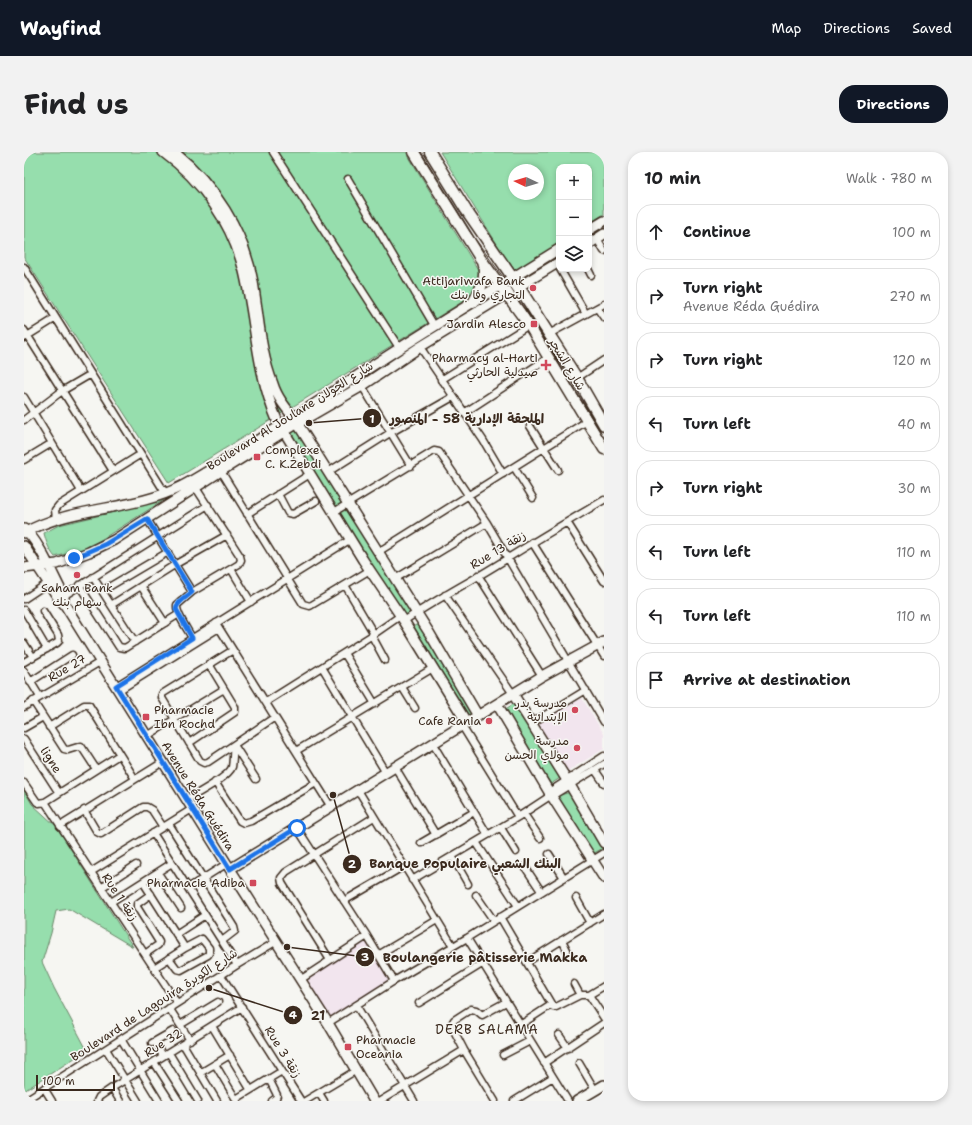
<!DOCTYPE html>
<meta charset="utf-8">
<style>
body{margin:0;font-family:"Shantell Sans","Playpen Sans Arabic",sans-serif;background:#f2f2f2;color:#202124}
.controls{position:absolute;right:12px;top:12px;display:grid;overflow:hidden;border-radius:8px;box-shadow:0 2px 6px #0003}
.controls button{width:36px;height:36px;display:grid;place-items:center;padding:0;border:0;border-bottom:1px solid #e0e0e0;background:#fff;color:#202124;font:20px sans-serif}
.compass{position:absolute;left:484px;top:12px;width:36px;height:36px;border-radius:50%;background:#fff;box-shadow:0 2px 6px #0003;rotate:274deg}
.scale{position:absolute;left:12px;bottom:10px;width:79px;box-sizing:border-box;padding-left:4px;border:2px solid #3b2a1e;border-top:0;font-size:11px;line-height:14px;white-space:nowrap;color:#3b2a1e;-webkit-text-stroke:3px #f6f6f2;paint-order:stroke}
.stop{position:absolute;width:12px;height:12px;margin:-9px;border:3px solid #1a73e8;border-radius:50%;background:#fff}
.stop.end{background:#1a73e8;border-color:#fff;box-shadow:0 1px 4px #0008}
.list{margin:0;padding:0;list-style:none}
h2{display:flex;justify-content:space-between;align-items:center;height:52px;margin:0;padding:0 16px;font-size:17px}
h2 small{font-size:13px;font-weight:400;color:#757577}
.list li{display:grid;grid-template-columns:26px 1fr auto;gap:12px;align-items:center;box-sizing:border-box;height:56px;margin:0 8px 8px;padding:0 8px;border:1px solid #e0e0e0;border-radius:16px}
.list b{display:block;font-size:15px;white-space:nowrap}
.list p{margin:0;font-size:13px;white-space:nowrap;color:#757577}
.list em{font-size:13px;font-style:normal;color:#757577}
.icon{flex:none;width:22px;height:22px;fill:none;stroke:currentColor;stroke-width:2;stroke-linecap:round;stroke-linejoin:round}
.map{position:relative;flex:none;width:580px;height:949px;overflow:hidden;border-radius:16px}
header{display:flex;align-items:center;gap:24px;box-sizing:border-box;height:56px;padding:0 20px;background:#111827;color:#fff}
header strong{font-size:19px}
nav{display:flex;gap:22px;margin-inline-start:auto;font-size:14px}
.intro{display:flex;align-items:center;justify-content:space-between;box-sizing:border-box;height:96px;padding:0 24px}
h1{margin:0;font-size:28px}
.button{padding:10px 18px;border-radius:16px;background:#111827;color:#fff;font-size:14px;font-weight:700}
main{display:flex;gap:24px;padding:0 24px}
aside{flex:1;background:#fff;border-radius:16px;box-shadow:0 2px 6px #0003}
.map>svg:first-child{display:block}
.built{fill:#f2e5ee}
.green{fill:#96dead;stroke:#688466;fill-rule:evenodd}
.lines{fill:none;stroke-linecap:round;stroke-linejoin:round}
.street-casing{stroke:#3b2a1e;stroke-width:9}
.secondary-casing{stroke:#3b2a1e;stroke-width:12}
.primary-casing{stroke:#3b2a1e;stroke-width:13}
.street{stroke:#f6f6f2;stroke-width:6}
.secondary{stroke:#f6f6f2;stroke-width:9}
.primary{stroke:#f6f6f2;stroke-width:10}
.tram{stroke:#3b2a1e;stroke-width:1}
.route{stroke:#1a73e8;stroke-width:5}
.poi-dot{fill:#d1495b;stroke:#f6f6f2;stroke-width:1.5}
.labels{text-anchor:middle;stroke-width:3;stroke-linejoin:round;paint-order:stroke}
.poi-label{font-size:12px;fill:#3b2a1e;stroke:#f6f6f2;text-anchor:end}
.street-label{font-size:12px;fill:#3b2a1e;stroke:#f6f6f2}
.neighbourhood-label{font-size:13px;letter-spacing:1px;fill:#3b2a1e;stroke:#f6f6f2}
.leader{fill:none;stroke:#3b2a1e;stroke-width:1.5}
.callout-dot{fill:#3b2a1e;stroke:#f6f6f2;stroke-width:1.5}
.mark-label{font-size:12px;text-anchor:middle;font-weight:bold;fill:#fff}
.callout-label{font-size:13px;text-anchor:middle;font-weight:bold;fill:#3b2a1e;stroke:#f6f6f2;stroke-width:3;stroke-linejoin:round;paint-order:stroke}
</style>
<header>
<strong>Wayfind</strong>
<nav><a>Map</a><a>Directions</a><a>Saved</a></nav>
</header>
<div class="intro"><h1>Find us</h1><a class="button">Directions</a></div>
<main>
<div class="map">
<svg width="580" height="949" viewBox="0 0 580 949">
<rect width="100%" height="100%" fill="#f6f6f2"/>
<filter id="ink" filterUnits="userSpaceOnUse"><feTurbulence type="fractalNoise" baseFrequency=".025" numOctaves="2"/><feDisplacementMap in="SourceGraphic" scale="8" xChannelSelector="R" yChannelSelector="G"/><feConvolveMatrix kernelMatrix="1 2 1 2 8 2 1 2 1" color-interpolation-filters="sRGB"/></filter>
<g filter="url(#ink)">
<path class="built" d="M558,546l22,36v15l-38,23 -29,-47z
M340,786l29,47 -66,40 -29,-46z"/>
<path class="green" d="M0,0h382l82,134 -319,197 -145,-226z
M416,0h164v62l-15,10v-57h-30v77l-41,26h-5zM490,18h24v24h-24z
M274,271l113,189 -6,4 -42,-56 -79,-128z
M140,348l-76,48 -33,9c-6,-7 -9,-15 -11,-24l15,-8z
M395,471l56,92 -6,4 -56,-92z
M491,551l45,75 -9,6 -47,-74z
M0,638l8,14 24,22 77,121 -64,-38 -13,2 -5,22 -9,29 12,26 33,62 -63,41z
M543,641h2l34,55 -12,7 -33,-54v-4l2,-2z"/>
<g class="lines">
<g class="street-casing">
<path id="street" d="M249,0l127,197
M324,27l87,148
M573,87l7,12
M0,115l142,227
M536,117l26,45
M564,117l3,6
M573,156l7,10
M0,178l89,141
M525,182l55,-30
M0,186l32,-20
M396,195l63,93 20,34
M553,226l27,-18
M417,228l88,-55
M338,234l49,80
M0,245l57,94
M440,261l84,-55
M0,268l38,-29 29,-17
M506,274l28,44
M0,308l28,-17
M490,315l19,31
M197,319l82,133 7,2 60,-36
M304,320l62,-39 63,-36
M254,342l10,19 5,1 23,-13
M310,360l100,-61 5,1 48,71 117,199
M223,362l63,-40
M32,367l-1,-9 4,-5 82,-51
M123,367l45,73
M543,370l37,59
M508,390l72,114
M354,400l209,-131
M207,417l20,33
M454,423l64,101
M69,425l42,65
M371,427l92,-56
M55,433l40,62 6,1 54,-34
M321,433l29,49
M117,434l24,37
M78,439l66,-39
M421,443l68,99
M38,445l146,-92
M0,447l24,-16
M87,453l65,-41 51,-29
M0,458l23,39
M380,469c34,-23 70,-41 104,-63 32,-20 64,-39 96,-58
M192,471l115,184
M348,484l13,24
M168,486c-4,-8 -16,-24 -15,-33l15,-13 47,-28 2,-4 -1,-4 -44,-68
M0,491l9,14
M209,498l-71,44v4l38,63 4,2 4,-1 67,-45
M320,501l31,51
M0,510l33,-19 2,-2 -1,-6 -15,-24
M298,515l64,106
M0,519l16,26
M6,530l42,-27
M92,534l235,-147
M378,535l13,21
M94,539l101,-63
M9,549l31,48 4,1 13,-4 15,23
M242,550l108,-68 26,-18
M0,555l76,-45
M508,571l54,-33
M438,574l56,91
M25,575l35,-22h5l46,74
M0,576l19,-11
M123,584l77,-47
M0,587l35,54
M165,591l46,-31v-5l-26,-43
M409,592l55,91
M210,593l22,34
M272,599l137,-83
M371,615l41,68
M571,618l9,13
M191,630l25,39 4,2 7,-2 65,-38
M0,631l13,19 2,1 6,-1 74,-47
M334,638l95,156
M524,643l1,-3 55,-36
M162,648c10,-6 43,-23 46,-33 1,-5 1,-16 2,-22
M21,650l132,201
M60,658l13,22 4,2 42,-27h4l5,3 11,17
M500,662l16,24
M145,672l65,103 1,4 -13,10
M36,674l103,-64
M273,676l70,108 27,45
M477,676l15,24
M129,681l84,132
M452,690l42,64
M397,691l53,-31
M525,702l15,24
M428,704l16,28
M501,715l16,24
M67,720l101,-63
M134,721l23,35
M388,728l106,-63 29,-19 5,-2 52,-32
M119,730l42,66 -31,20
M77,736l35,-23
M164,736l38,-24
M452,743l18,26
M552,746l14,25
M320,749l60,-35
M87,750l61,-39
M476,765l53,90h3l24,-12h9l15,-9
M152,782l29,-19
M443,786l101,163
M538,788l5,10
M121,802l13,-9 1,-3 -22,-35v-3l14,-10
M354,803l59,-35
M145,806l8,11 4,1 27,-15 1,-2v-5l-7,-9 -17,9
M306,808l-48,-77 -1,-5 5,-6 88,-55
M503,810l77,-48
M197,823l80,126
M276,828l67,-44
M550,832l6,11
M565,843l15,23
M395,851l63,-39
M332,853l58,96
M145,856l21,32
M304,871l66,-42 73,-43 137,-85
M156,873l38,-23
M496,873l31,-20
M188,874l38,63
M535,883l9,13
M97,887l38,62
M131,890l8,14
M128,891l21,-12
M159,892l34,57
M82,897l32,52
M145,901l29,48
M479,903l27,-14
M130,910l25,39
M520,911l60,-40
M555,911l16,27
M191,912l22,37
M176,921l30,-18
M245,927l8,16 -1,3 -4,3
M20,936l8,13
M88,936l8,13
M295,941l5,8
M212,947l46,-28
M0,949l213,-136 40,-24
M73,949l2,-4 13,-9 130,-81
M281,949l50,-30
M356,949l84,-51
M471,949l-31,-51 -13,-25 3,-5 17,-11 5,1 6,5 24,-13
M490,949l39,-24"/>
</g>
<g class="secondary-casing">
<path id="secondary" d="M139,0c40,29 69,71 81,119 12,50 12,100 33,149l86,140 41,61 63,102
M150,0c40,32 70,79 79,130 6,34 7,70 20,102 4,13 13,24 21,34l136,216 48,82
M565,78l15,-9
M565,92l15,-10
M0,377c15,11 30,49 40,67v5
M0,381c49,-28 108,-21 158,-47 19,-10 37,-22 55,-33 44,-27 87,-55 129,-83 64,-42 129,-81 193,-121
M0,394l35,53 6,6 165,264 98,154 46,78
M0,416l33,-4 32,-12 25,-12 107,-69 77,-48 64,-37 58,-39 139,-85
M489,542l57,91 34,58
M473,552l52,88 55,86
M206,717l312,-193 62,-34
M553,949l27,-16"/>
</g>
<g class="primary-casing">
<path id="primary" d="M390,0l66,106 49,67 75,124
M406,0l36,58 53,77 58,91 27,47
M449,151c7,-13 15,-26 9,-42"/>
</g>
<use href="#street" class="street"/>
<use href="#secondary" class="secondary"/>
<use href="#primary" class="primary"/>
<path class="tram" d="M396,0l50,80 36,49 28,43 70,114"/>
</g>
</g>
<g class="lines" filter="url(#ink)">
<path class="route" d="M50,406l32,-14 41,-25 45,73c-5,5 -15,10 -16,17l16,29 -76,48 114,183 67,-41"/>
</g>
<g class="poi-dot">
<circle cx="509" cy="136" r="4"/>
<rect x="506" y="168" width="8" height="8" rx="2"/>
<path d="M520 207h4v4h4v4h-4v4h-4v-4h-4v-4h4z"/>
<rect x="229" y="301" width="8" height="8" rx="2"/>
<circle cx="53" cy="423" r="4"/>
<circle cx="551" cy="558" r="4"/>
<rect x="118" y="561" width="8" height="8" rx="2"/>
<circle cx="465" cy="569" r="4"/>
<circle cx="553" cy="596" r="4"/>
<rect x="225" y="727" width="8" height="8" rx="2"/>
<rect x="320" y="891" width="8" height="8" rx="2"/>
</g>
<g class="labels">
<g class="poi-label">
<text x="501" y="133">Attijariwafa Bank<tspan x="501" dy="14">التجاري وفا بنك</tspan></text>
<text x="502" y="176">Jardin Alesco</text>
<text x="514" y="210">Pharmacy al-Harti<tspan x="514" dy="14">صيدلية الحارثي</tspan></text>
<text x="241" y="302" text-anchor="start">Complexe<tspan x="241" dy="14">C. K.Zebdi</tspan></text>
<text x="53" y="440" text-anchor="middle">Saham Bank<tspan x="53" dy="14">سهام بنك</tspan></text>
<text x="543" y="555">مدرسة بدر<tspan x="543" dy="14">الإبتدائية</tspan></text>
<text x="130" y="562" text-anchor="start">Pharmacie<tspan x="130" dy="14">Ibn Rochd</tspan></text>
<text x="457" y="573">Cafe Rania</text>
<text x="545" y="593">مدرسة<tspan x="545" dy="14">مولاي الحسن</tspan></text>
<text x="221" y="735">Pharmacie Adiba</text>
<text x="332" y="892" text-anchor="start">Pharmacie<tspan x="332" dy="14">Oceania</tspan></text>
</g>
<g class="street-label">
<text transform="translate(543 212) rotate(59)" y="4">شارع الشجر</text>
<text transform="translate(266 264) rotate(-32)" y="4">Boulevard Al Joulane شارع الجولان</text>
<text transform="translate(474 398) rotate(-31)" y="4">Rue 13 زنقة</text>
<text transform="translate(43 516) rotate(-30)" y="4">Rue 27</text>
<text transform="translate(27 608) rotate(57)" y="4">ligne</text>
<text transform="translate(174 644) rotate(58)" y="4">Avenue Réda Guédira</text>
<text transform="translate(96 745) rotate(56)" y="4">Rue 1 زنقة</text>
<text transform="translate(130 853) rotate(-33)" y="4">Boulevard de Lagouira شارع الكويرة</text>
<text transform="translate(139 891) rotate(-32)" y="4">Rue 32</text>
<text transform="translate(259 900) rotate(58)" y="4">Rue 3 زنقة</text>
</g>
<g class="neighbourhood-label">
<text x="463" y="882">DERB SALAMA</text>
</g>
</g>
<path class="leader" d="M285 271L348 266M309 643L328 712M263 795L341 805M185 836L269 863"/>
<g class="callout-dot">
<circle cx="285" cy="271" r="4"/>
<circle cx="309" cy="643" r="4"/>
<circle cx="263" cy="795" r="4"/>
<circle cx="185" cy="836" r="4"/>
<circle cx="348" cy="266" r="10"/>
<circle cx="328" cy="712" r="10"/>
<circle cx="341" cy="805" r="10"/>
<circle cx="269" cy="863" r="10"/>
</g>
<g class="mark-label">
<text x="348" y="271">1</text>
<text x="328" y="716">2</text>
<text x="341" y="809">3</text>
<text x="269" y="867">4</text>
</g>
<g class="callout-label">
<text x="443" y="271">الملحقة الإدارية 58 - المنصور</text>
<text x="441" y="716">Banque Populaire البنك الشعبي</text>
<text x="461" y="810">Boulangerie pâtisserie Makka</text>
<text x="294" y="868">21</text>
</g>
</svg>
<div class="controls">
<button>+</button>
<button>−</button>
<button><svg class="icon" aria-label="layers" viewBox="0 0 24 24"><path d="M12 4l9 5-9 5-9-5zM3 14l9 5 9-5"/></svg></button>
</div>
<svg class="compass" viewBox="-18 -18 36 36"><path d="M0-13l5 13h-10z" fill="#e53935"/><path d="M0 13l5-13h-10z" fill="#757577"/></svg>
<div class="scale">100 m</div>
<div class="stop" style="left:273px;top:676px"></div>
<div class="stop end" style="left:50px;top:406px"></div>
</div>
<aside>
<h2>10 min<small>Walk · 780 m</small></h2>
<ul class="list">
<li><svg class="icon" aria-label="ahead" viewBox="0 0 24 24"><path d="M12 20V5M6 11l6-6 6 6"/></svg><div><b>Continue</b></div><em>100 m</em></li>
<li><svg class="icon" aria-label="right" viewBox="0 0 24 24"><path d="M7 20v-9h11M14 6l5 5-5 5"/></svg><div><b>Turn right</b><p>Avenue Réda Guédira</p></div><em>270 m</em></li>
<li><svg class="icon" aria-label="right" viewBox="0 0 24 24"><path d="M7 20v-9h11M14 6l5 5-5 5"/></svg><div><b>Turn right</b></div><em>120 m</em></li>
<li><svg class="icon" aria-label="left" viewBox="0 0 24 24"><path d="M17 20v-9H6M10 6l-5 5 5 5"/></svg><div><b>Turn left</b></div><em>40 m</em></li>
<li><svg class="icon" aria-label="right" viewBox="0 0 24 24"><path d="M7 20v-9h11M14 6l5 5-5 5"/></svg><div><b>Turn right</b></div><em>30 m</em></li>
<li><svg class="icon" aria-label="left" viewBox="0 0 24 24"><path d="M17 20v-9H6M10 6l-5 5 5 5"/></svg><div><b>Turn left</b></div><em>110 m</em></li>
<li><svg class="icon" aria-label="left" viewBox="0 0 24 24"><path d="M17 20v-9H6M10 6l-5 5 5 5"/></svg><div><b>Turn left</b></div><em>110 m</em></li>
<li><svg class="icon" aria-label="arrive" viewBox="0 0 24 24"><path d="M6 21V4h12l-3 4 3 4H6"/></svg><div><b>Arrive at destination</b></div></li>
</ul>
</aside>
</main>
